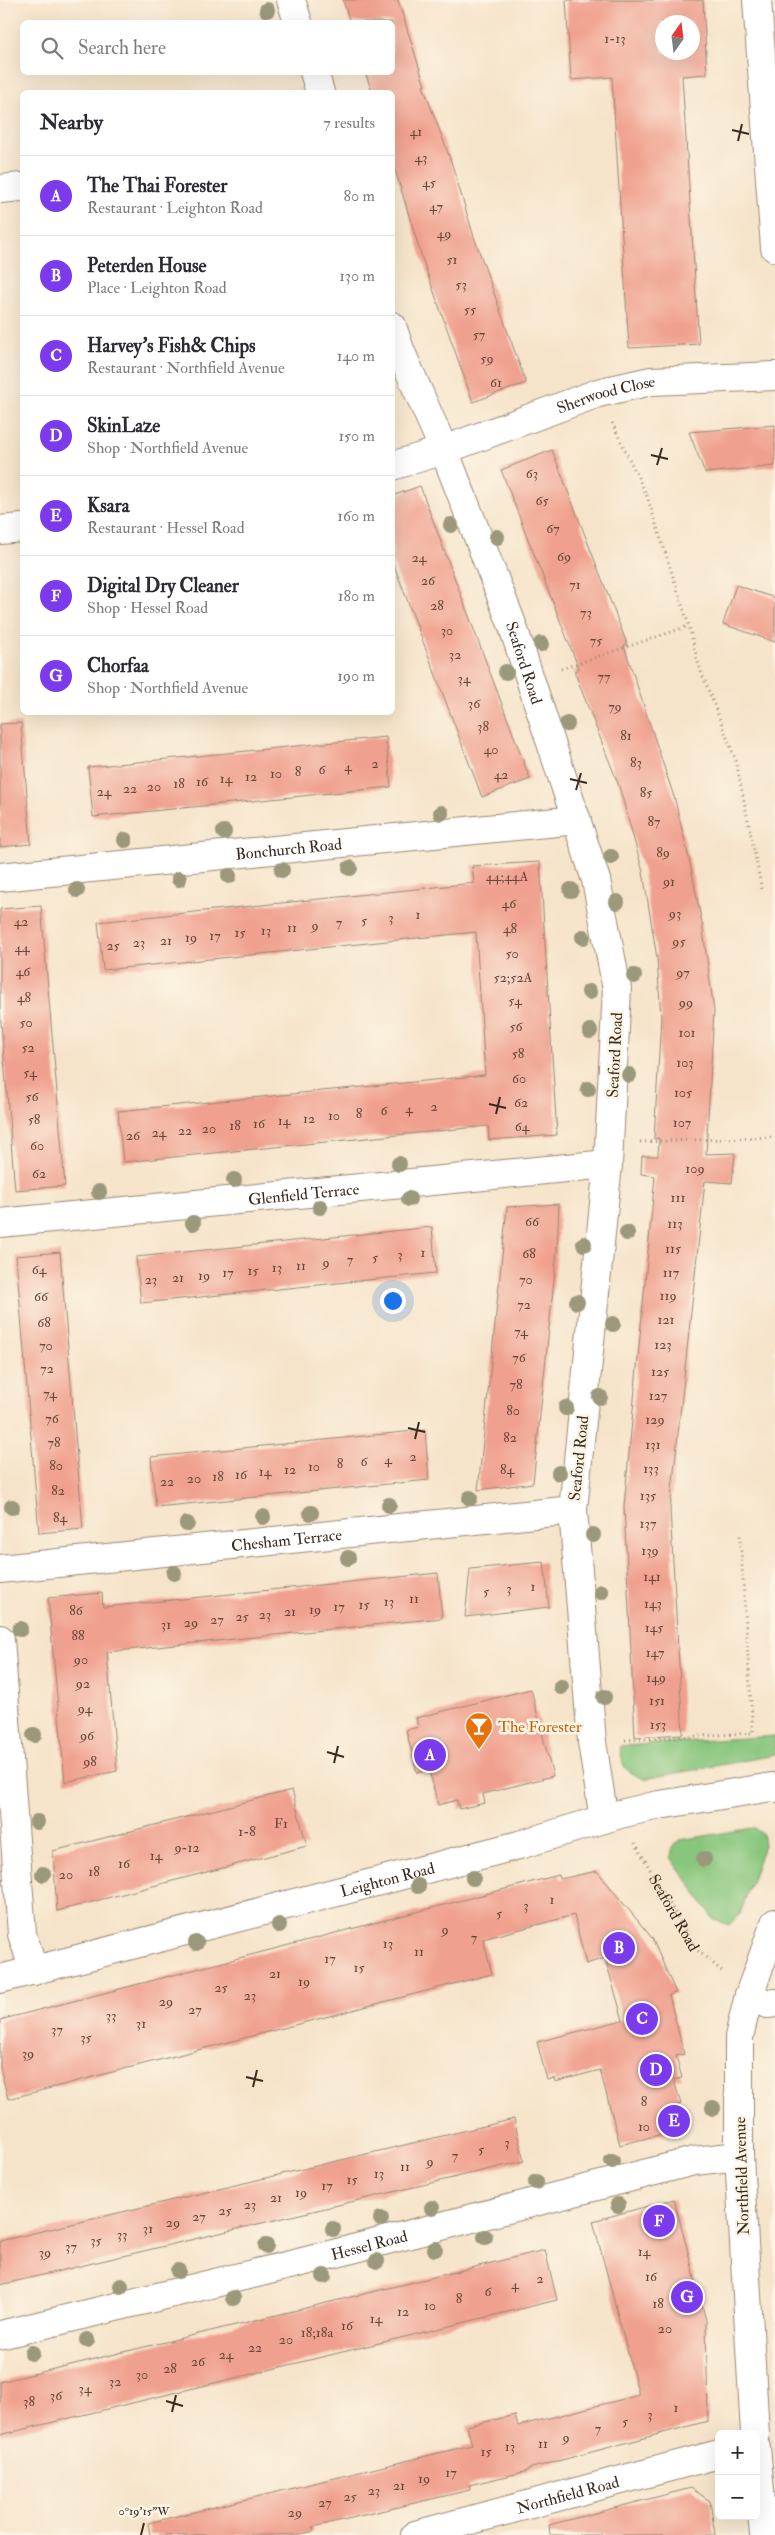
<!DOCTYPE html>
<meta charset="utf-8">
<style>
body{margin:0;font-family:"IM FELL Double Pica",serif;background:#f2f2f3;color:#2b2b33}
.controls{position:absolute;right:15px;bottom:15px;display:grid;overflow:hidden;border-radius:8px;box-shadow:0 5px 20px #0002}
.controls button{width:45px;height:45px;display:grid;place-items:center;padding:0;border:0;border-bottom:1px solid #e1e1e2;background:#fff;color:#2b2b33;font:25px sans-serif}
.compass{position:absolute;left:655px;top:15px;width:45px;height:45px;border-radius:50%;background:#fff;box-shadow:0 5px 20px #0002;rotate:14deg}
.you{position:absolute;left:392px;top:1300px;width:18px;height:18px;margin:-12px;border:4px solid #fff;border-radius:50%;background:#1a73e8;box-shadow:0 0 0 8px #1a73e833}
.badge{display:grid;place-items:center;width:32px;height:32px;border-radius:50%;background:#7c3aed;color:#fff;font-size:16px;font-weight:700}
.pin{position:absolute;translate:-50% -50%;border:2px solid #fff;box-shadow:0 1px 5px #0006}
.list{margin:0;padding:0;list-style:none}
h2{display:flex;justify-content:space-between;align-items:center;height:65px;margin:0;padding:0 20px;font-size:21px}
h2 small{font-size:16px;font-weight:400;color:#7c7c81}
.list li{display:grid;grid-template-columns:32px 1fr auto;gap:15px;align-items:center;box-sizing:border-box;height:80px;padding:0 20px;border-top:1px solid #e1e1e2}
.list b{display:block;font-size:19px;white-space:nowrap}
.list p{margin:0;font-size:16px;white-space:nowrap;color:#7c7c81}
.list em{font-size:16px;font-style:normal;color:#7c7c81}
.icon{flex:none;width:28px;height:28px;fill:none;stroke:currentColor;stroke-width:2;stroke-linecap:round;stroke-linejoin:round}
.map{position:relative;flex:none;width:775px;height:2535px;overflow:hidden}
.search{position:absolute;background:#fff;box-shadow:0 5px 20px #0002;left:20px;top:20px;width:375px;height:55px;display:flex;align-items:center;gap:12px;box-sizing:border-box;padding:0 18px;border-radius:8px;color:#7c7c81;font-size:19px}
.panel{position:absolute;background:#fff;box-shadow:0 5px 20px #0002;left:20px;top:90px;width:375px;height:625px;border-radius:8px}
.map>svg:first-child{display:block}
.green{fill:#88c67d;stroke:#62784e}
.building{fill:#f0a08e;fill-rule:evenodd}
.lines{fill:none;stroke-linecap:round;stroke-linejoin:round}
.street-casing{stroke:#988774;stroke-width:30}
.secondary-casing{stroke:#988774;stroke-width:30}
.path{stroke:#988774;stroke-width:3;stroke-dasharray:1 4;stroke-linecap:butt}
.street{stroke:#fff;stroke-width:28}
.secondary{stroke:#fff;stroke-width:28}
.tree{fill:#9c987b}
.ticks{fill:none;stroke:#3b2a1e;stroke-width:2}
.labels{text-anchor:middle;stroke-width:5;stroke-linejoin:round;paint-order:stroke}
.number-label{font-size:14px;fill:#68483a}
.street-label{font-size:16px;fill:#3b2a1e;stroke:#fcf5e5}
.food-label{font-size:16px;fill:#c56008;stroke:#fcf5e5;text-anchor:start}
.ticks-label{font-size:12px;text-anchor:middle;fill:#3b2a1e;stroke:#fcf5e5;stroke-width:5;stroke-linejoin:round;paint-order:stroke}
</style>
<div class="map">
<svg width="775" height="2535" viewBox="0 0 775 2535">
<rect width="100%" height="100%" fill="#fcf5e5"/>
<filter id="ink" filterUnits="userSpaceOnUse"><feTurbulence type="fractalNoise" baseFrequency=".02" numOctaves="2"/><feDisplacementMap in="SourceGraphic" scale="10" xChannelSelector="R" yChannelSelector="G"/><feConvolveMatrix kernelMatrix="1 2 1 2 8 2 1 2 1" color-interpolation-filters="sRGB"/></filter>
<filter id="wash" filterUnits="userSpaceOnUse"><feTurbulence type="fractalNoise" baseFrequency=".0096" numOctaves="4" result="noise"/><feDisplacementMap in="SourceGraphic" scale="20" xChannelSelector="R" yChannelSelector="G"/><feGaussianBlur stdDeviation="1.12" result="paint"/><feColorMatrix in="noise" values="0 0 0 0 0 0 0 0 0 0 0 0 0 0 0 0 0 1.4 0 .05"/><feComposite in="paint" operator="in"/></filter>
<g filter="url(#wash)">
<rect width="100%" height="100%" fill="#f6e4ca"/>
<path class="green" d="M775,1736v19l-131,24c-21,-8 -21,-11 -24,-33z
M753,1828l9,5 2,12 -24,69 -11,11 -15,-5 -43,-63 2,-9 7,-8z"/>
<g id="blocks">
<path class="building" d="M343,0h55l27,86h-2l28,75 23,76 52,146 -53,19 -50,-141 -31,-101v-68h-20l-7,-20h27v-50h-42z
M566,0h137l4,74 -25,2 17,268 -70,4 -17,-271 -41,3zM662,22h30v30h-30z
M775,425v41l-70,7 -16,-41z
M552,450l75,194 -3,2 51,154 14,58 13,65 12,88 -8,143 29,-1 -3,30 -27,-2 -35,328 13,225 -48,3 -11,-231 31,-330 -14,-2 1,-18h16l1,-18 -5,1 7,-121 -4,-60 -14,-86 -24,-86 -45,-115 5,-2 -78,-199z
M420,486l110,293 -48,18 -90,-237v-64z
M736,585l39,13v44l-52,-18z
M21,723l10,121 -31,3v-123z
M386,737l5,50 -298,30 -5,-50z
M540,862l17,273 -68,5 -1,-14 -365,36 -5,-51 367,-36 -9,-143 -373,38 -5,-48 376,-39 -2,-17z
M41,906l24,280 -50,4 -15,-179v-102z
M559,1204l-2,47 -24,232 -55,7 29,-283z
M432,1227l4,46 -295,30 -5,-46z
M60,1252l23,277 -44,4 -23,-277z
M425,1430l4,50 -273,27 -5,-50z
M544,1562l5,45 -84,10 5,-48z
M438,1573l4,45 -335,34 10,119 -52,11 -17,-184 54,-5 1,14z
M531,1689l22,87 -70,18 2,9 -26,6 -2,-9 -19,5 -9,-35 -12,3 -11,-43 12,-3 -2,-9z
M292,1790l15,56 -250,65 -4,-60z
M597,1871l55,67 24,55 -7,2 15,59 -8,2 6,22 -8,2 7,24 -6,2 7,23 -62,16 -20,-75 -45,12 -1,-4 -7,2 -10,-38 86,-22 -18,-62 -19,6 -12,-49 -91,24 9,35 -484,125 -8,-32v-47l559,-145 1,4z
M514,2119l10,42 -524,124v-44z
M674,2199l32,121 2,101 -180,48v2l-59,14 1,5 -157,37 1,4 -18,4h-146l-2,-12 324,-78 -5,-19 48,-11 3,11 121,-31 -46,-174z
M545,2250l12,50 -557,135v-53z
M691,2488l19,13 5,34h-165l-1,-10z"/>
</g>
</g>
<g filter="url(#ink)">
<use href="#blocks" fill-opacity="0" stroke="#988774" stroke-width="1"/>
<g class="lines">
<g class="street-casing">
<g id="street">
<path d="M291,0l7,22"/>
<path d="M757,0l18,248"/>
<path d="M314,72l6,20"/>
<path d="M0,189l22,-2"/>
<path id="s2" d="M392,326l8,24 44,100 68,174 84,256 21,109 -9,175 -35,346 19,232 12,77"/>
<path id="s3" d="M392,466l52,-16 154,-57 53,-12 124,-5"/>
<path d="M0,530l22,-2"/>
<path id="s4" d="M0,877l577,-57"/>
<path id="s5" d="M0,1223l608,-59"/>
<path id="s6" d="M0,1569l573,-59"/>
<path d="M0,1639l22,295 12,37"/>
<path id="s7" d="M0,1979l519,-134 101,-31 39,-9 113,-18 3,1"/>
<path d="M749,1995l18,9 8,-1"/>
<path id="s8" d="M0,2335l302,-73 392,-101 45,-5"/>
<path id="s9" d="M415,2535l304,-81"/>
</g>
</g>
<g class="secondary-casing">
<path id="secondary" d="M755,2434l-16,-278v-119l10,-42 26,-72
M756,2447l8,88"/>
</g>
<g class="path">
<path d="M612,423l35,73 42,130 10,40 37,95 26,129"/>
<path d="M561,669l128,-43"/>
<path d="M640,1142l135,-5"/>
<path d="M625,1740l128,-7 -13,-198"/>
<path id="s1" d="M635,1843l60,105 27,23"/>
</g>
<use href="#street" class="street"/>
<use href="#secondary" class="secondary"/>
</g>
<g class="tree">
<circle cx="267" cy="10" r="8"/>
<circle cx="451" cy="525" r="8"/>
<circle cx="497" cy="537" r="8"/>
<circle cx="541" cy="644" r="8"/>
<circle cx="506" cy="672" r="8"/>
<circle cx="567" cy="724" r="8"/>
<circle cx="441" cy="813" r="8"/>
<circle cx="224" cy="832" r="8"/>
<circle cx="125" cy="840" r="8"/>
<circle cx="611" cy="857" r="8"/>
<circle cx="350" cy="868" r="8"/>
<circle cx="282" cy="870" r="8"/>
<circle cx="229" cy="876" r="8"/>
<circle cx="179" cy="879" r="8"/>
<circle cx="77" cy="890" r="8"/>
<circle cx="571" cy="890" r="8"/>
<circle cx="617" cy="902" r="8"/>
<circle cx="583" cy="937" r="8"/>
<circle cx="634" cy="976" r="8"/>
<circle cx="589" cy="992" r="8"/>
<circle cx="590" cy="1031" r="8"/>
<circle cx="629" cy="1075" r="8"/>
<circle cx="588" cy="1089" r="8"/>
<circle cx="399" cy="1164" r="8"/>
<circle cx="234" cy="1180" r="8"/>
<circle cx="99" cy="1192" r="8"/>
<circle cx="409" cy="1199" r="8"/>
<circle cx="320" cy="1207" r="8"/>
<circle cx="193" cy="1223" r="8"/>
<circle cx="627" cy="1233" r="8"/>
<circle cx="584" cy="1244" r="8"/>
<circle cx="577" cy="1302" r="8"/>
<circle cx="613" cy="1324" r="8"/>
<circle cx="600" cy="1397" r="8"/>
<circle cx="566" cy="1408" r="8"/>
<circle cx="559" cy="1473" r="8"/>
<circle cx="470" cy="1498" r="8"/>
<circle cx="389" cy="1505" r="8"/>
<circle cx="12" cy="1507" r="8"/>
<circle cx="311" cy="1513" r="8"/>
<circle cx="263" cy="1517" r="8"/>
<circle cx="187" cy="1524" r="8"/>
<circle cx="593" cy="1535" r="8"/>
<circle cx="348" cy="1558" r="8"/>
<circle cx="174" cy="1573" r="8"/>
<circle cx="601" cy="1592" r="8"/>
<circle cx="20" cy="1629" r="8"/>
<circle cx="561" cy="1687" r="8"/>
<circle cx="604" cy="1697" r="8"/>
<circle cx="34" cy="1735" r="8"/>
<circle cx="37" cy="1822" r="8"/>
<circle cx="704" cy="1859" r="8"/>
<circle cx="43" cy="1874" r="8"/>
<circle cx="473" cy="1878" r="8"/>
<circle cx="418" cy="1886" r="8"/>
<circle cx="279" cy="1925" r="8"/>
<circle cx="196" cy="1943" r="8"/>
<circle cx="713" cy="2108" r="8"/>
<circle cx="612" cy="2161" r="8"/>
<circle cx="536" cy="2182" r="8"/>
<circle cx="618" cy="2205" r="8"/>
<circle cx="432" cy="2208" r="8"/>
<circle cx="381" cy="2219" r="8"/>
<circle cx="333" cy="2229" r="8"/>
<circle cx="485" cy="2237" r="8"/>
<circle cx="266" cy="2246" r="8"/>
<circle cx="435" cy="2249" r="8"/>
<circle cx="377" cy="2261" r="8"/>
<circle cx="178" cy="2271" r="8"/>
<circle cx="324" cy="2276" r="8"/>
<circle cx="121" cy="2286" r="8"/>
<circle cx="233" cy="2298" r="8"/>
<circle cx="87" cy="2340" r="8"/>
<circle cx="32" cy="2353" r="8"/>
</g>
</g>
<path class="ticks" d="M732,130l17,4M738,141l4,-17M651,455l17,4M657,465l5,-17M570,779l17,4M576,790l5,-17M489,1104l17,4M496,1114l4,-17M408,1428l17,4M415,1439l4,-17M327,1752l17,5M334,1763l4,-17M246,2077l17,4M253,2087l4,-17M166,2401l17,5M172,2412l4,-17M141,2535l3,-12"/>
<defs>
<g id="bar-pin" transform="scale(1.4375)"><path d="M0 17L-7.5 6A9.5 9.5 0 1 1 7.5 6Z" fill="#e8710a" stroke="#fcf5e5"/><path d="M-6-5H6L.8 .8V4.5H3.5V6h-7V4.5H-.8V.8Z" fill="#fff"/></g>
</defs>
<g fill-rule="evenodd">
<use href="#bar-pin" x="479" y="1726"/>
</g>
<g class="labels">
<g class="number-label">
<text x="615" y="43">1-13</text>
<text x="416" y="136">41</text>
<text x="421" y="162">43</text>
<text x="429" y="187">45</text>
<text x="436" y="211">47</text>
<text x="444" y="238">49</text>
<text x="452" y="264">51</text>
<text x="461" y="289">53</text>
<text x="470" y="314">55</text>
<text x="479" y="339">57</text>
<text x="487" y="363">59</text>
<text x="496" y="387">61</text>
<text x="532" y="478">63</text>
<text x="542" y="505">65</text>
<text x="553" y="533">67</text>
<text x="564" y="561">69</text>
<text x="419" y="562">24</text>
<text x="428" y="585">26</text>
<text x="575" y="589">71</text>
<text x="437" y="610">28</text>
<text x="586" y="617">73</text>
<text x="447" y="635">30</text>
<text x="596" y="645">75</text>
<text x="455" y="659">32</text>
<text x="604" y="681">77</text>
<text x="464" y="683">34</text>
<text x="474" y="708">36</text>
<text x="615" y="711">79</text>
<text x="483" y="731">38</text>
<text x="626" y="740">81</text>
<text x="491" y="754">40</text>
<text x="636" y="767">83</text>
<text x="375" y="768">2</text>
<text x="348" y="771">4</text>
<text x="322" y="774">6</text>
<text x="298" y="776">8</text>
<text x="276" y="778">10</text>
<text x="501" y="779">42</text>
<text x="251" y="781">12</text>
<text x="226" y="783">14</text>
<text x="202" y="786">16</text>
<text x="179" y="788">18</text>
<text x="154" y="791">20</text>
<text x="130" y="793">22</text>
<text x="104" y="796">24</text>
<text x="646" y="797">85</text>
<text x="654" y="826">87</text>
<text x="663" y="857">89</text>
<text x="507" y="881">44;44A</text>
<text x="669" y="886">91</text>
<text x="509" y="908">46</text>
<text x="675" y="918">93</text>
<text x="418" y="919">1</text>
<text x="391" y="922">3</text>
<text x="364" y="925">5</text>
<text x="21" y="926">42</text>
<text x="339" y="927">7</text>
<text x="315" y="930">9</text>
<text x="292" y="932">11</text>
<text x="510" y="933">48</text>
<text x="266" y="935">13</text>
<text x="240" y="937">15</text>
<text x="215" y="940">17</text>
<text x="191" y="942">19</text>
<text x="166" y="945">21</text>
<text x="679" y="946">95</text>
<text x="139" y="947">23</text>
<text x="113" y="950">25</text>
<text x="22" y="952">44</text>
<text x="512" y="958">50</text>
<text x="23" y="976">46</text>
<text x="683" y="977">97</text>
<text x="513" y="982">52;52A</text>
<text x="24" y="1002">48</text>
<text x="515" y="1005">54</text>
<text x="686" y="1007">99</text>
<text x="26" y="1027">50</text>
<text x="516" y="1031">56</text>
<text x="687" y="1037">101</text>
<text x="28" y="1052">52</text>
<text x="518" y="1058">58</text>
<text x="685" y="1067">103</text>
<text x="30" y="1077">54</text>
<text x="519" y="1083">60</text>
<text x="683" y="1097">105</text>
<text x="32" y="1101">56</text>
<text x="521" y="1107">62</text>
<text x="434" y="1111">2</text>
<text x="409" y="1113">4</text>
<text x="384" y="1115">6</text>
<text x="359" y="1118">8</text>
<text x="334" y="1120">10</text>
<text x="309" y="1123">12</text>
<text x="34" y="1124">58</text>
<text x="284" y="1125">14</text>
<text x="682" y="1127">107</text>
<text x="259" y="1128">16</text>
<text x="235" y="1130">18</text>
<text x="522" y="1131">64</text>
<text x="209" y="1133">20</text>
<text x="185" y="1135">22</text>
<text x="159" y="1137">24</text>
<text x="133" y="1140">26</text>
<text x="37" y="1150">60</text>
<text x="695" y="1173">109</text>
<text x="39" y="1178">62</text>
<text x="678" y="1202">111</text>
<text x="532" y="1226">66</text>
<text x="675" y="1228">113</text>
<text x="673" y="1253">115</text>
<text x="423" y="1257">1</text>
<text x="529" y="1258">68</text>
<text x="400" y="1259">3</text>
<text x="375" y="1262">5</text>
<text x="350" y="1264">7</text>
<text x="326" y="1267">9</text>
<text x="301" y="1270">11</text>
<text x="277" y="1272">13</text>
<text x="39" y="1274">64</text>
<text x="253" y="1275">15</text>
<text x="228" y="1277">17</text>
<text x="671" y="1277">117</text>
<text x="204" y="1280">19</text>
<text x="178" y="1282">21</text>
<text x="151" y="1284">23</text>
<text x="526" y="1284">70</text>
<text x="668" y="1300">119</text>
<text x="41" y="1301">66</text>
<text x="524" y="1309">72</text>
<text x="666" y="1324">121</text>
<text x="44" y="1327">68</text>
<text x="521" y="1336">74</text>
<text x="663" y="1349">123</text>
<text x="46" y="1350">70</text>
<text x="519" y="1362">76</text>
<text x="47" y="1373">72</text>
<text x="660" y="1376">125</text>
<text x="516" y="1389">78</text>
<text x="50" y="1398">74</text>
<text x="658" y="1400">127</text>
<text x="513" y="1415">80</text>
<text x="52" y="1423">76</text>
<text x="655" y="1424">129</text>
<text x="510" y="1442">82</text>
<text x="54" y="1447">78</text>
<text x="653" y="1449">131</text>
<text x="413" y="1461">2</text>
<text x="388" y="1464">4</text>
<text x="364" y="1466">6</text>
<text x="340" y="1468">8</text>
<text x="56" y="1470">80</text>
<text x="314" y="1471">10</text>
<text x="651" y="1473">133</text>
<text x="290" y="1474">12</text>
<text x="507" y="1474">84</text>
<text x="265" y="1476">14</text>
<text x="241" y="1479">16</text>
<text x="218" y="1481">18</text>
<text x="194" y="1483">20</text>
<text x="167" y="1486">22</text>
<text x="58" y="1495">82</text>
<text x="648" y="1500">135</text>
<text x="60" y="1522">84</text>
<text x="648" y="1528">137</text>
<text x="650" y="1555">139</text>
<text x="652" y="1581">141</text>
<text x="533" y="1591">1</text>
<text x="509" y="1593">3</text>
<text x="486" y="1596">5</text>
<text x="414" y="1603">11</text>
<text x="389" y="1606">13</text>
<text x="653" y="1608">143</text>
<text x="364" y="1609">15</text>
<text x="339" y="1611">17</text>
<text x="315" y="1614">19</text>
<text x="76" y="1615">86</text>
<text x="290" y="1616">21</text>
<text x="265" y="1619">23</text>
<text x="242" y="1621">25</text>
<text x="217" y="1624">27</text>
<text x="191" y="1627">29</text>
<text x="166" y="1629">31</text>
<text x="654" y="1632">145</text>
<text x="78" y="1640">88</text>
<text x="655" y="1657">147</text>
<text x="81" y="1664">90</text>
<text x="656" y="1682">149</text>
<text x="83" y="1688">92</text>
<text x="657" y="1705">151</text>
<text x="85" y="1713">94</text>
<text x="658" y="1729">153</text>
<text x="87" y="1740">96</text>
<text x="90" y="1766">98</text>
<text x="281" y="1828">F1</text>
<text x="247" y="1836">1-8</text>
<text x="187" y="1852">9-12</text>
<text x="156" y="1860">14</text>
<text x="124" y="1868">16</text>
<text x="94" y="1876">18</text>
<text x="66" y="1879">20</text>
<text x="552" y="1904">1</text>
<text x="526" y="1910">3</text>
<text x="499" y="1918">5</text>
<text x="445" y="1934">9</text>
<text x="474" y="1942">7</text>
<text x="388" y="1948">13</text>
<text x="419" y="1956">11</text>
<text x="330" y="1963">17</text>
<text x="359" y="1972">15</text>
<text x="275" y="1978">21</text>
<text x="304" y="1986">19</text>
<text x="221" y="1992">25</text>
<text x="250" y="2000">23</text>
<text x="166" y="2006">29</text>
<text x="195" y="2014">27</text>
<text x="111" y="2020">33</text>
<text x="141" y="2028">31</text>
<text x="57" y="2034">37</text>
<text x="86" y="2042">35</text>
<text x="28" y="2058">39</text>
<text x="644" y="2106">8</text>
<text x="644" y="2131">10</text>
<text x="507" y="2147">3</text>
<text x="481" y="2154">5</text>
<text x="455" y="2160">7</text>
<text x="430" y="2166">9</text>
<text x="405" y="2171">11</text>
<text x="379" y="2178">13</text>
<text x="352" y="2184">15</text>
<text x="327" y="2190">17</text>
<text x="301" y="2197">19</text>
<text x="276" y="2202">21</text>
<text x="250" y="2209">23</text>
<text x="225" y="2215">25</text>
<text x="199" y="2221">27</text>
<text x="173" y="2227">29</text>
<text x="148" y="2233">31</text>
<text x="122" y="2239">33</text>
<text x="96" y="2245">35</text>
<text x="71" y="2251">37</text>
<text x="644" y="2256">14</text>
<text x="45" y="2257">39</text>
<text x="651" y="2281">16</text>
<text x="540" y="2283">2</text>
<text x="515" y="2289">4</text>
<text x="488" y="2296">6</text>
<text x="459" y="2303">8</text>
<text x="658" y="2308">18</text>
<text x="430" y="2310">10</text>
<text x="403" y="2316">12</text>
<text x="376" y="2323">14</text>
<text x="347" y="2330">16</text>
<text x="665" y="2333">20</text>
<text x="317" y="2337">18;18a</text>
<text x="286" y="2344">20</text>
<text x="255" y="2352">22</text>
<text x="226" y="2359">24</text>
<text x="198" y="2366">26</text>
<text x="170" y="2373">28</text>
<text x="142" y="2379">30</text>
<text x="115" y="2386">32</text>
<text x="85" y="2393">34</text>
<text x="56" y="2400">36</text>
<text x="29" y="2406">38</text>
<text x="676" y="2412">1</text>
<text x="650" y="2419">3</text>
<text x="625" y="2426">5</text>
<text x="598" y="2433">7</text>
<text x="566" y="2442">9</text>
<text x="543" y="2448">11</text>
<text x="510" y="2451">13</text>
<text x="486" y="2456">15</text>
<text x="451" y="2477">17</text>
<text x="424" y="2483">19</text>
<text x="399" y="2490">21</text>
<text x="374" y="2495">23</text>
<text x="350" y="2501">25</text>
<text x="325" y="2507">27</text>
<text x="295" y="2517">29</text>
</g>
<g class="street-label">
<text dy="6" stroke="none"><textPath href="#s3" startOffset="226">Sherwood Close</textPath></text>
<text dy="6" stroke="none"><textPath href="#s2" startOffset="362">Seaford Road</textPath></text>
<text dy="6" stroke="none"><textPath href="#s4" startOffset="290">Bonchurch Road</textPath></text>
<text transform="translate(614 1055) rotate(-87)" y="6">Seaford Road</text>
<text dy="6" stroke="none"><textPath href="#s5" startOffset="305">Glenfield Terrace</textPath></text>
<text transform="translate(578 1458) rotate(-84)" y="6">Seaford Road</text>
<text dy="6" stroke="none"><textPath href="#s6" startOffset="288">Chesham Terrace</textPath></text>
<text dy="6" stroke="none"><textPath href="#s7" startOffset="400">Leighton Road</textPath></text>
<text dy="6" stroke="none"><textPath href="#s1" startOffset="80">Seaford Road</textPath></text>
<text transform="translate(741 2176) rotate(-92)" y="6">Northfield Avenue</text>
<text dy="6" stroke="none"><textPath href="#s8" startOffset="380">Hessel Road</textPath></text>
<text dy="6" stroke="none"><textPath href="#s9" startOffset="158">Northfield Road</textPath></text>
</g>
<g class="food-label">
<text x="498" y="1732">The Forester</text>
</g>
</g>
<g class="ticks-label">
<text x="144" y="2515">0°19'15"W</text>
</g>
</svg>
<div class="controls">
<button>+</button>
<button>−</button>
</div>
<svg class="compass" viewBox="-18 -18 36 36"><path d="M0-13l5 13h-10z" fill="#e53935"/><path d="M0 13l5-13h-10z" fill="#7c7c81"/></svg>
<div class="you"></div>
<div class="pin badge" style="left:430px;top:1755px">A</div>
<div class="pin badge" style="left:619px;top:1948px">B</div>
<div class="pin badge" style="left:642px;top:2019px">C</div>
<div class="pin badge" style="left:656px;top:2070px">D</div>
<div class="pin badge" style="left:674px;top:2121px">E</div>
<div class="pin badge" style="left:659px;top:2221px">F</div>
<div class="pin badge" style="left:687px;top:2297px">G</div>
<div class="search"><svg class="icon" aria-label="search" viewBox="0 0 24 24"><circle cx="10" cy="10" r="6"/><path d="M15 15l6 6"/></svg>Search here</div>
<section class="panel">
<h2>Nearby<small>7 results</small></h2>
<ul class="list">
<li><span class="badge">A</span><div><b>The Thai Forester</b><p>Restaurant · Leighton Road</p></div><em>80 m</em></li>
<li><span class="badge">B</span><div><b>Peterden House</b><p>Place · Leighton Road</p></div><em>130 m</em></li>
<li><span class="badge">C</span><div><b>Harvey's Fish&amp; Chips</b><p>Restaurant · Northfield Avenue</p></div><em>140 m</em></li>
<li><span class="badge">D</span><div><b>SkinLaze</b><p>Shop · Northfield Avenue</p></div><em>150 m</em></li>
<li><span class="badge">E</span><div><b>Ksara</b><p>Restaurant · Hessel Road</p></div><em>160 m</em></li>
<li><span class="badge">F</span><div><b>Digital Dry Cleaner</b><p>Shop · Hessel Road</p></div><em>180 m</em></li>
<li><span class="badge">G</span><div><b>Chorfaa</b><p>Shop · Northfield Avenue</p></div><em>190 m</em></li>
</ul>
</section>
</div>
